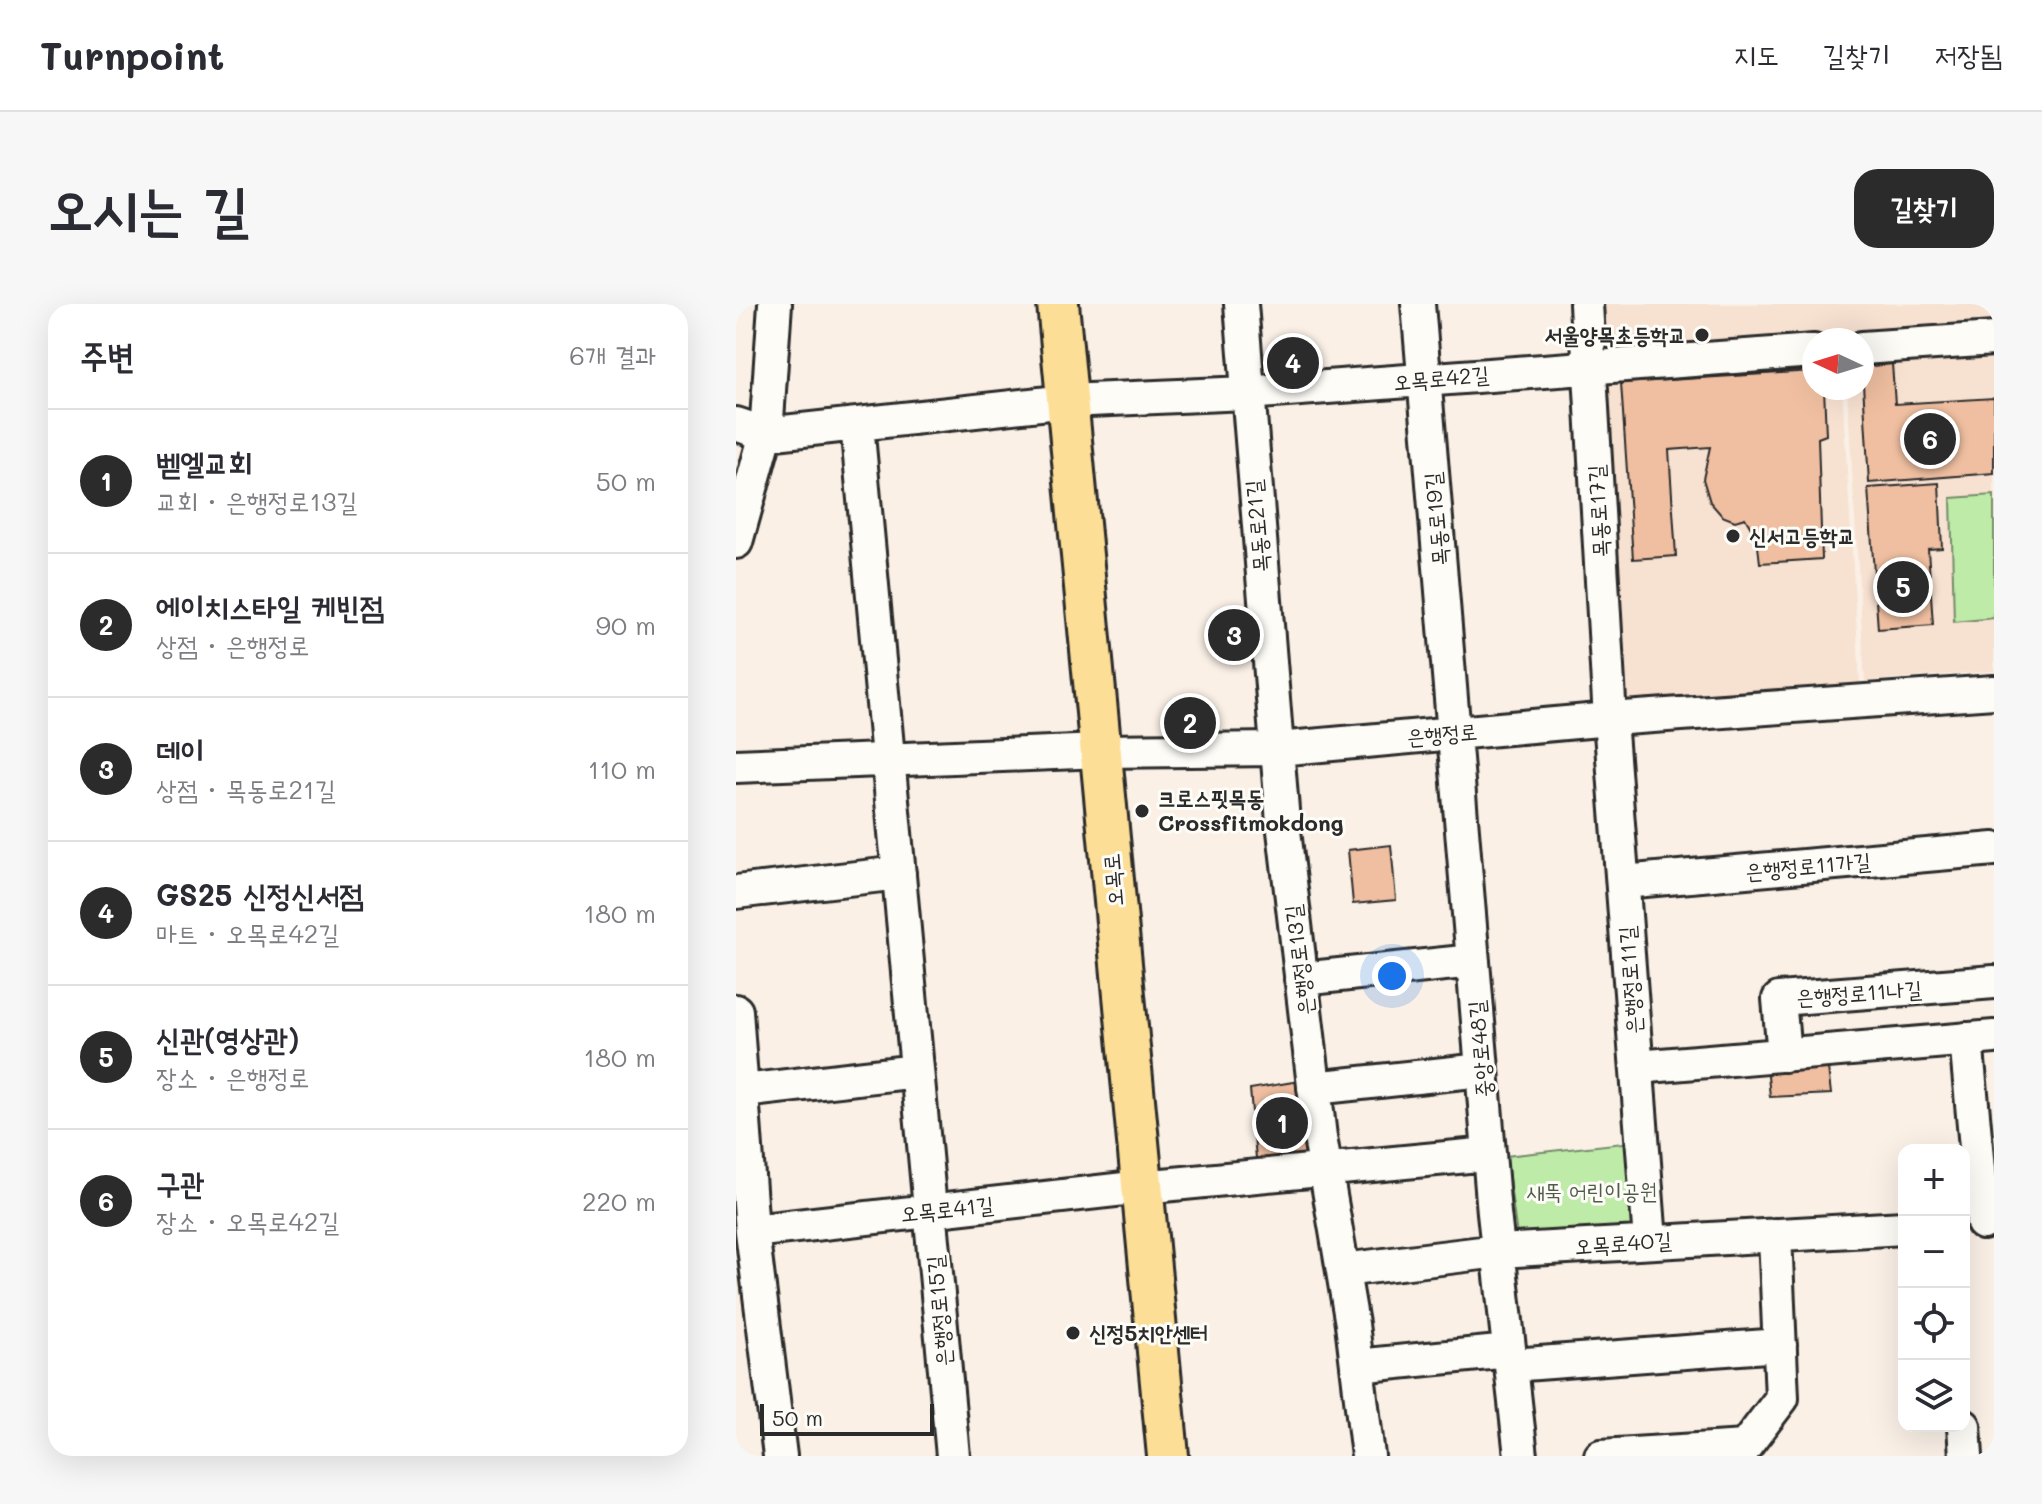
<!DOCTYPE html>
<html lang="ko">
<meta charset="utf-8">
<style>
body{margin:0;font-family:Mali,"Poor Story",sans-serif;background:#f7f7f7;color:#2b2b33}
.controls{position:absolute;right:24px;bottom:24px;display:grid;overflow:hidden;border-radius:16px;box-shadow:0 8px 32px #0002}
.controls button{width:72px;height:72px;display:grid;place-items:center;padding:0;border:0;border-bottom:2px solid #e1e1e2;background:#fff;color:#2b2b33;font:40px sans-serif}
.compass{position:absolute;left:1066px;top:24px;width:72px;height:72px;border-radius:50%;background:#fff;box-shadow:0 8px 32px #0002;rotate:274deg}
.scale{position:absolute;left:24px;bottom:20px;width:174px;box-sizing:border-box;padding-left:8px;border:4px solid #2b2b2b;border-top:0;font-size:22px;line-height:28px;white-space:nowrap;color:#2b2b2b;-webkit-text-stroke:6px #fdfcf7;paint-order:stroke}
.you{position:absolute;left:656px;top:672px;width:28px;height:28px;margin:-20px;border:6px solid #fff;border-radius:50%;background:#1a73e8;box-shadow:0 0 0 12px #1a73e833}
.badge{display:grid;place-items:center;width:52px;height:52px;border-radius:50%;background:#2b2b2b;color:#fff;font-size:26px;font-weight:700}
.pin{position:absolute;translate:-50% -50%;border:4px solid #fff;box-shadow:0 2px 8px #0006}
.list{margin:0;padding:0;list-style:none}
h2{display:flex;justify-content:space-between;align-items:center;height:104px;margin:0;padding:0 32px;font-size:34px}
h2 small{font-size:26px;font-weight:400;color:#7c7c81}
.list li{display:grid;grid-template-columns:52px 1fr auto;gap:24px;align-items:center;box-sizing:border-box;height:144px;padding:0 32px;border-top:2px solid #e1e1e2}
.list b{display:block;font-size:30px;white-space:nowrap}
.list p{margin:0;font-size:26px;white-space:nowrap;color:#7c7c81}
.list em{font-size:26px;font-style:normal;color:#7c7c81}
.icon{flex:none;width:44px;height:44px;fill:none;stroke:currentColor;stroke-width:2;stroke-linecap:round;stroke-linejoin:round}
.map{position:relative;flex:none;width:1258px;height:1152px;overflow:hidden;border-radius:24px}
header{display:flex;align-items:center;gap:48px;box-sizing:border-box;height:112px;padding:0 40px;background:#fff;border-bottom:2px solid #e1e1e2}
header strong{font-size:38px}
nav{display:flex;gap:44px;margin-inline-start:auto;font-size:28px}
.intro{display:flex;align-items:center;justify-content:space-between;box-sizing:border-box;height:192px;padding:0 48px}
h1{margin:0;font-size:56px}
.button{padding:20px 36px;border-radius:24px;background:#2b2b2b;color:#fff;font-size:28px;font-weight:700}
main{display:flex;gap:48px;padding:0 48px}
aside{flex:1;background:#fff;border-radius:24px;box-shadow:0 8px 32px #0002}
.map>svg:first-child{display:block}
.built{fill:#f7e1d1}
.green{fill:#beeba8;stroke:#748b6a;stroke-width:2}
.building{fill:#f0bfa1;stroke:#2b2b2b;stroke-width:2}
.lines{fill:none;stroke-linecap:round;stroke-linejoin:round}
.minor-casing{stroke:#2b2b2b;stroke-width:38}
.major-casing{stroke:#2b2b2b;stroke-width:46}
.minor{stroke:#fdfcf7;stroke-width:32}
.major{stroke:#fdde96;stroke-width:40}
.poi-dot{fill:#2b2b2b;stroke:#fdfcf7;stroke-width:3}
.labels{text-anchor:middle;stroke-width:6;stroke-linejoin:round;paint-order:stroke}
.poi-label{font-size:22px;font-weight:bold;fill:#2b2b2b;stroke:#fdfcf7;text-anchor:start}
.street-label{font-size:22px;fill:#2b2b2b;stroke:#fdfcf7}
.park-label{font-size:22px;fill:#505b4a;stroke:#fdfcf7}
</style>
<header>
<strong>Turnpoint</strong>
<nav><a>지도</a><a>길찾기</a><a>저장됨</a></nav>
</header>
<div class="intro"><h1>오시는 길</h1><a class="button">길찾기</a></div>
<main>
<aside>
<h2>주변<small>6개 결과</small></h2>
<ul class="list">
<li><span class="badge">1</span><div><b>벧엘교회</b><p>교회 · 은행정로13길</p></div><em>50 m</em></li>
<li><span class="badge">2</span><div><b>에이치스타일 케빈점</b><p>상점 · 은행정로</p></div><em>90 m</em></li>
<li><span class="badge">3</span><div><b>데이</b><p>상점 · 목동로21길</p></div><em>110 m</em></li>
<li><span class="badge">4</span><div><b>GS25 신정신서점</b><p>마트 · 오목로42길</p></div><em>180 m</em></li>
<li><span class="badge">5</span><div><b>신관(영상관)</b><p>장소 · 은행정로</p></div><em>180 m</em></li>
<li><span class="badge">6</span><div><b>구관</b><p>장소 · 오목로42길</p></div><em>220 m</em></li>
</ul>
</aside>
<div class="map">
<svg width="1258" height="1152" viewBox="0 0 1258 1152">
<rect width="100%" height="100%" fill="#faf0e6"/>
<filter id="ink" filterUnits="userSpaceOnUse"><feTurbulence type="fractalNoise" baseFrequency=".0125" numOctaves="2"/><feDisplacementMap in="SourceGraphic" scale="16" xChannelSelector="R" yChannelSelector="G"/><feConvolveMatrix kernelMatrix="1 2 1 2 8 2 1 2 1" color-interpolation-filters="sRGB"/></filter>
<g filter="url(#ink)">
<path class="built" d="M866,0h392v19l-388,24z
M1258,48v319l-129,10 -18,-293h15v-27z
M1078,59v25h28l18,295 -237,17 -17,-322z"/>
<path class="green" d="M1258,191v123l-40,4 -3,-124z
M896,838l9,91 -123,10 -12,-87z"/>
<path class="building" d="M1156,60l3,40 99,-6v75l-125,10 -7,-116z
M1078,67v17h10l2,47 -8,3 4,121 -62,4 -4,-34 -5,-1 -6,-10 -10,3 -13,-5 -12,-14 -7,-23 7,-32 -41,3 7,106 -43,3 -12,-176z
M1203,179l3,65 -14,1 5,76 -55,4 -10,-141z
M655,541l5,55 -43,4 -5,-54z
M1091,755l4,35 -61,3 -3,-32z
M570,776l8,78 -57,12 -7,-81z"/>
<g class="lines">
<g class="minor-casing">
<path id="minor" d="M505,0l42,518 37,315 32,187 16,132
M682,0l76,909 27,243
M850,0l24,415 40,522
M1126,44l132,-9
M0,120l30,10 301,-33 179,-8 568,-42
M121,120l96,1032
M0,238l30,-108 9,-130
M0,462l365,-15 176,-2 333,-30 384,-27
M887,578l371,-33
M0,588l163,-19
M565,675l172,-18
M0,707l16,220 28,225
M1230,735l17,184
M1048,751l-5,-56 215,-17
M901,763l357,-30
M578,784l168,-18
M7,787l174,-20
M16,927l390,-44 347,-33
M607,966l155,-19 406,-23
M775,1061l269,-20
M621,1062l152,-15
M1228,1122l2,30
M865,1152l144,-9
M1002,1152l44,-58 -7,-163"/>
</g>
<g class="major-casing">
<path id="major" d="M322,0l110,1152"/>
</g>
<use href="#minor" class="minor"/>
<use href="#major" class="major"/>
</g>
</g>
<g class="poi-dot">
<circle cx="966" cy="31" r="8"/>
<circle cx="997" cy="232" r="8"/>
<circle cx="406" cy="507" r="8"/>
<circle cx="337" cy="1029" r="8"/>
</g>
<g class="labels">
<g class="poi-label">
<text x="950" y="39" text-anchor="end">서울양목초등학교</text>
<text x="1013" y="240">신서고등학교</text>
<text x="422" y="502">크로스핏목동<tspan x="422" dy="25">Crossfitmokdong</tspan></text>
<text x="353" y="1037">신정5치안센터</text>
</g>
<g class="street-label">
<text transform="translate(705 74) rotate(-5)" y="8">오목로42길</text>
<text transform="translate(862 207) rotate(-93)" y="8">목동로17길</text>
<text transform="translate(700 215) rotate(-95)" y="8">목동로19길</text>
<text transform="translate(521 222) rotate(-95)" y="8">목동로21길</text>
<text transform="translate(706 430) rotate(-5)" y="8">은행정로</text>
<text transform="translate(1072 562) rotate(-5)" y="8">은행정로11가길</text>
<text transform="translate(377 576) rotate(-95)" y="8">오목로</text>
<text transform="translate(563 656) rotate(-97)" y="8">은행정로13길</text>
<text transform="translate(894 676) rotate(-94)" y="8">은행정로11길</text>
<text transform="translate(1123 689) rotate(-4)" y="8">은행정로11나길</text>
<text transform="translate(744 745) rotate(-95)" y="8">중앙로48길</text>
<text transform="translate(211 905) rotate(-6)" y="8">오목로41길</text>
<text transform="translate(887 939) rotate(-4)" y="8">오목로40길</text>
<text transform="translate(203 1007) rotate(-95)" y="8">은행정로15길</text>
</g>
<g class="park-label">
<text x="856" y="895">새뚝 어린이공원</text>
</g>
</g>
</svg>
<div class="controls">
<button>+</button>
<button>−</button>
<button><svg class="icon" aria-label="locate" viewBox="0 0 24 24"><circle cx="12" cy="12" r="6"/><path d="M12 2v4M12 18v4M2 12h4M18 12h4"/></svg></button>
<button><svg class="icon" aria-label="layers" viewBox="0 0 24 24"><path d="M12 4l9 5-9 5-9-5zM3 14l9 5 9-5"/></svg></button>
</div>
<svg class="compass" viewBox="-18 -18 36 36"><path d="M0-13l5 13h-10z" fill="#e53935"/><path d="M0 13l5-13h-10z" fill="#7c7c81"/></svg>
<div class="scale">50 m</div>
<div class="you"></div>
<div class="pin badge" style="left:546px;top:819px">1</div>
<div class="pin badge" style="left:454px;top:419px">2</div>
<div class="pin badge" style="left:498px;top:331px">3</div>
<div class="pin badge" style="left:557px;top:59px">4</div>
<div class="pin badge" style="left:1167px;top:283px">5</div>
<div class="pin badge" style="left:1194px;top:135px">6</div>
</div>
</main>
